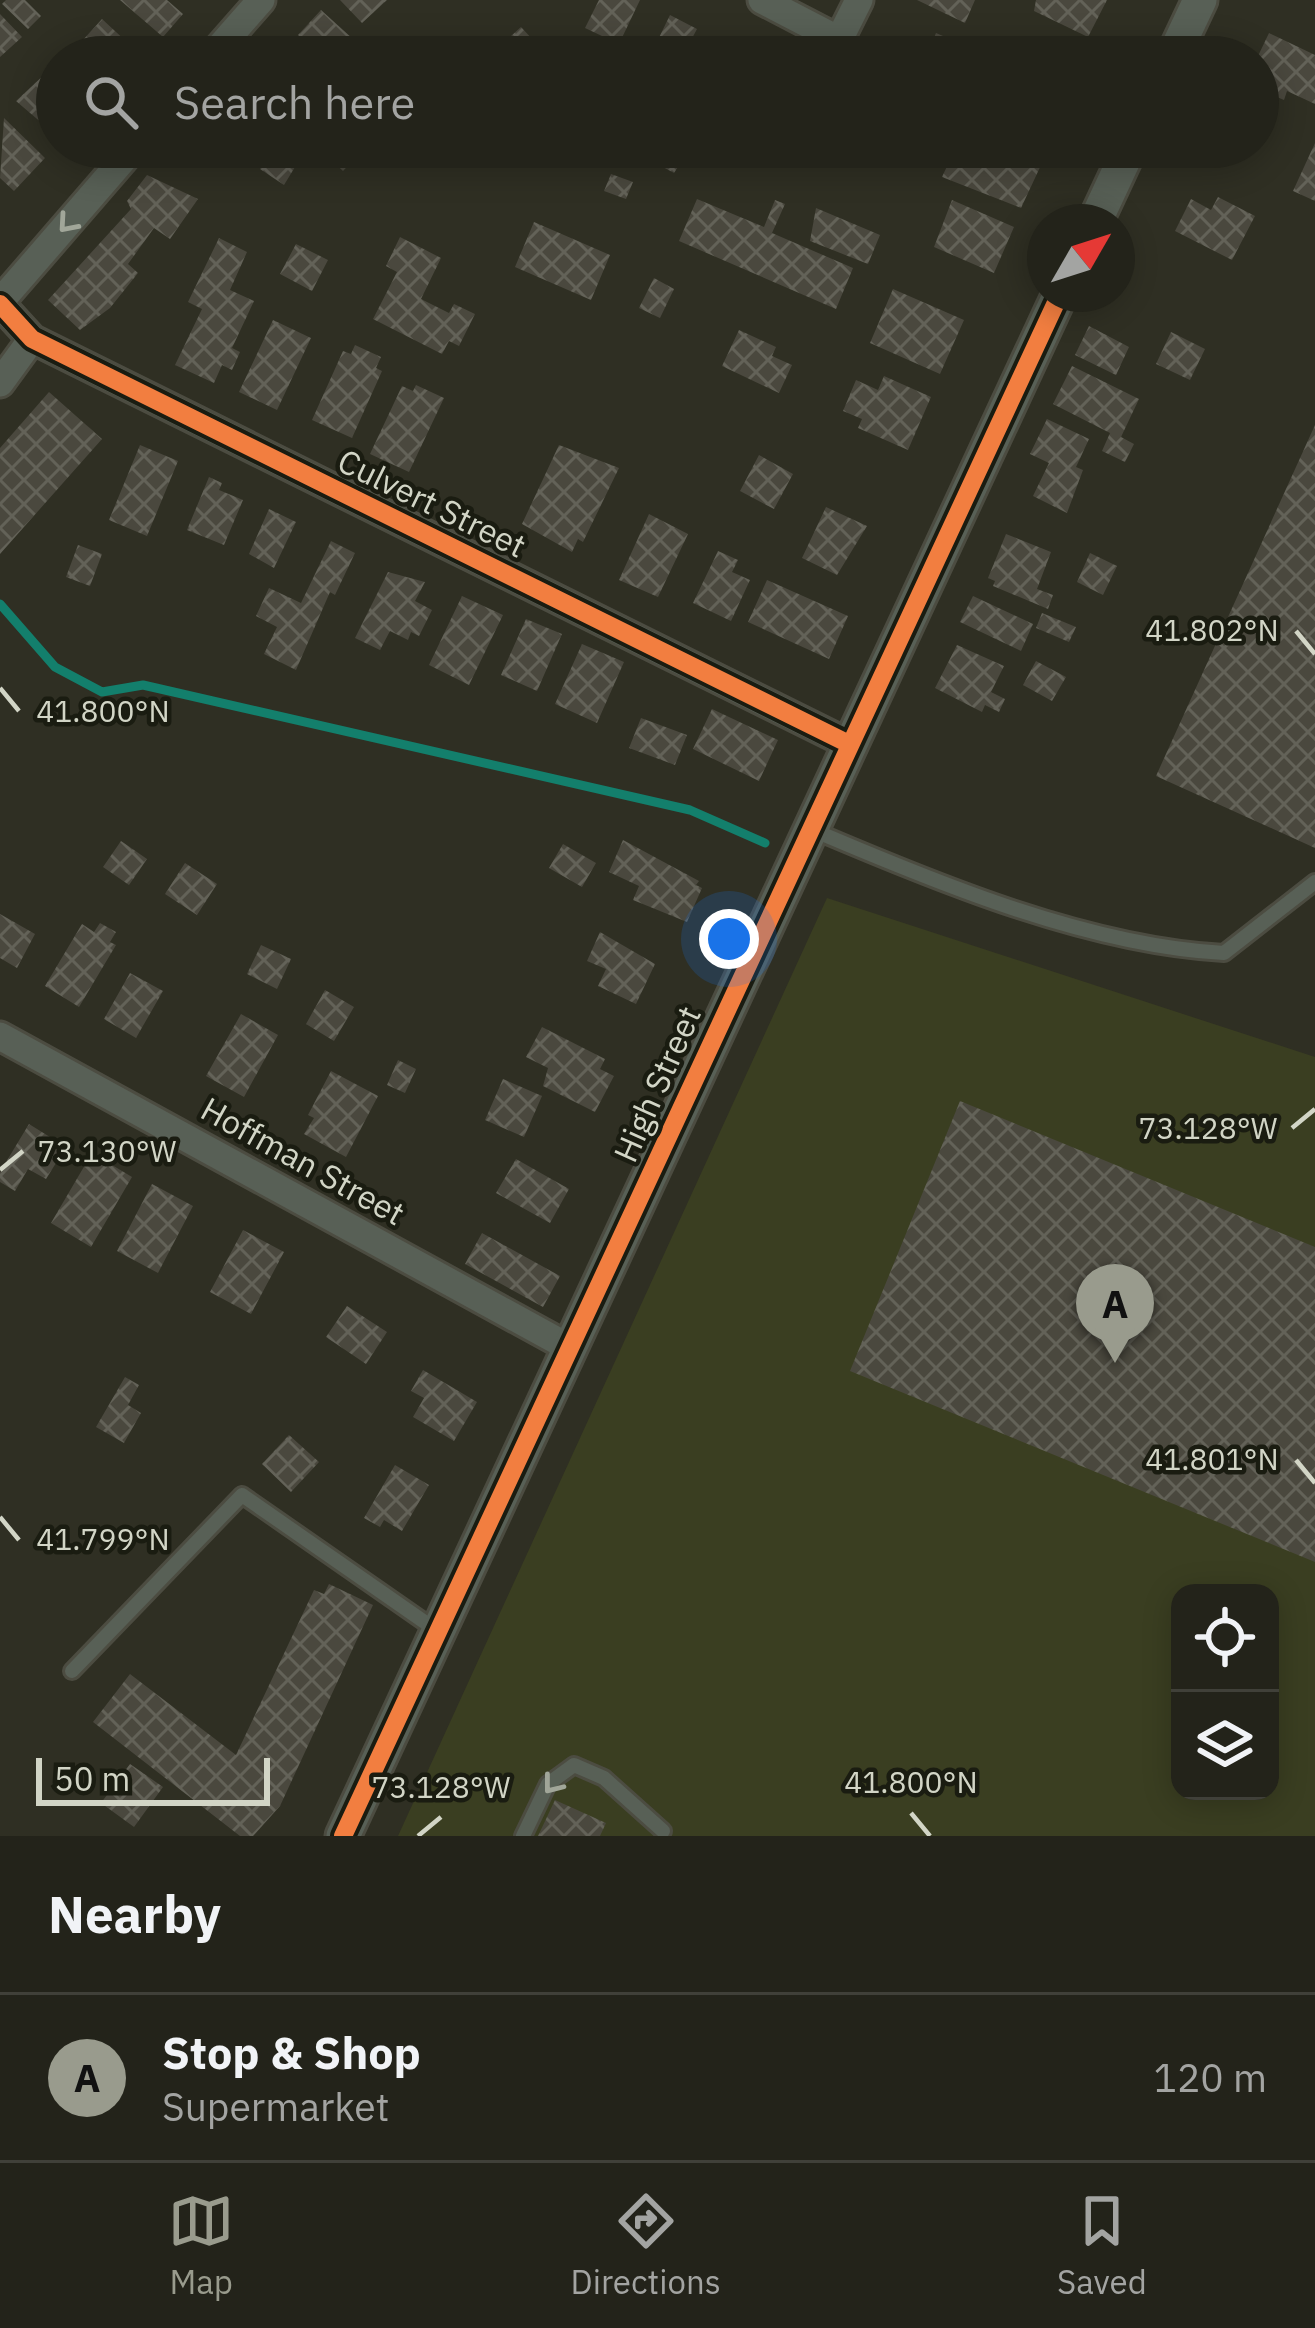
<!DOCTYPE html>
<meta charset="utf-8">
<style>
body{margin:0;font-family:"IBM Plex Sans",sans-serif;background:#2b2b23;color:#f1f3f6}
.controls{position:absolute;right:36px;bottom:36px;display:grid;overflow:hidden;border-radius:24px;box-shadow:0 6px 30px #0003}
.controls button{width:108px;height:108px;display:grid;place-items:center;padding:0;border:0;border-bottom:3px solid #404039;background:#23231a;color:#f1f3f6;font:60px sans-serif}
.compass{position:absolute;left:1027px;top:204px;width:108px;height:108px;border-radius:50%;background:#23231a;box-shadow:0 6px 30px #0003;rotate:51deg}
.scale{position:absolute;left:36px;bottom:30px;width:234px;box-sizing:border-box;padding-left:12px;border:6px solid #d2d5c6;border-top:0;font-size:33px;line-height:42px;white-space:nowrap;color:#d2d5c6;-webkit-text-stroke:9px #1a1c11;paint-order:stroke}
.you{position:absolute;left:729px;top:939px;width:42px;height:42px;margin:-30px;border:9px solid #fff;border-radius:50%;background:#1a73e8;box-shadow:0 0 0 18px #1a73e833}
.badge{display:grid;place-items:center;width:78px;height:78px;border-radius:50%;background:#999b8d;color:#111;font-size:39px;font-weight:700}
.pin{position:absolute;translate:-50% -99px;filter:drop-shadow(0 3px 6px #0008)}
.pin::after{content:'';position:absolute;top:63px;width:42px;height:36px;background:inherit;clip-path:polygon(0 0,100% 0,50% 100%)}
.list{margin:0;padding:0;list-style:none}
h2{display:flex;justify-content:space-between;align-items:center;height:156px;margin:0;padding:0 48px;font-size:51px}
h2 small{font-size:39px;font-weight:400;color:#a3a4a2}
.list li{display:grid;grid-template-columns:78px 1fr auto;gap:36px;align-items:center;box-sizing:border-box;height:168px;padding:0 48px;border-top:3px solid #404039}
.list b{display:block;font-size:45px;white-space:nowrap}
.list p{margin:0;font-size:39px;white-space:nowrap;color:#a3a4a2}
.list em{font-size:39px;font-style:normal;color:#a3a4a2}
.icon{flex:none;width:66px;height:66px;fill:none;stroke:currentColor;stroke-width:2;stroke-linecap:round;stroke-linejoin:round}
.map{position:relative;flex:none;width:1315px;height:1836px;overflow:hidden}
.search{position:absolute;background:#23231a;box-shadow:0 6px 30px #0003;left:36px;right:36px;top:36px;height:132px;display:flex;align-items:center;gap:30px;box-sizing:border-box;padding:0 42px;border-radius:66px;color:#a3a4a2;font-size:45px}
.sheet{height:324px;background:#23231a}
nav{display:flex;justify-content:space-around;align-items:center;box-sizing:border-box;height:168px;border-top:3px solid #404039;background:#23231a;font-size:33px;color:#a3a4a2}
nav a{display:grid;justify-items:center;gap:6px}
nav .on{color:#999b8d}
.map>svg:first-child{display:block}
.built{fill:#3a3e21;fill-rule:evenodd}
.lines{fill:none;stroke-linecap:round;stroke-linejoin:round}
.stream{stroke:#137f6c;stroke-width:9}
.building{fill:url(#building-cross-hatch)}
.service-casing{stroke:#4c4c41;stroke-width:20}
.minor-casing{stroke:#4c4c41;stroke-width:33}
.tertiary-casing{stroke:#4c4c41;stroke-width:39}
.service{stroke:#586056;stroke-width:14}
.minor{stroke:#586056;stroke-width:27}
.tertiary{stroke:#586056;stroke-width:33}
.cycleway-casing{stroke:#1a1c11;stroke-width:26}
.cycleway{stroke:#f27e40;stroke-width:18}
.oneway{stroke:#a1a699}
.ticks{fill:none;stroke:#d2d5c6;stroke-width:4.5}
.labels{text-anchor:middle;stroke-width:9;stroke-linejoin:round;paint-order:stroke}
.street-label{font-size:33px;fill:#d2d5c6;stroke:#1a1c11}
.ticks-label{font-size:30px;text-anchor:middle;fill:#d2d5c6;stroke:#1a1c11;stroke-width:9;stroke-linejoin:round;paint-order:stroke}
</style>
<div class="map">
<svg width="1315" height="1836" viewBox="0 0 1315 1836">
<defs>
<pattern id="building-cross-hatch" width="8" height="8" patternUnits="userSpaceOnUse" patternTransform="scale(3)"><rect width="8" height="8" fill="#4a483e"/><path d="M0 0l8 8M0 8l8-8" fill="none" stroke="#636258"/></pattern>
</defs>
<rect width="100%" height="100%" fill="#2f2f23"/>
<path class="built" d="M827,898l488,159v779h-917zM1180,1593h90v198h-90z"/>
<g class="lines">
<path class="stream" d="M0,604l55,63 47,25 41,-7 547,125 75,33"/>
</g>
<path class="building" d="M6,0h19l16,16 -13,13 -26,-25z
M120,0h47l16,14 -20,23z
M340,0h47l-25,23z
M599,0h41l-21,44 -34,-16z
M917,0h58l-10,23z
M1036,0h71l-19,37 -54,-26z
M321,10l44,40 -6,7h-37l-24,-22z
M0,14l22,23 -22,20z
M670,15l27,14 -15,28h-40l3,-6 6,3z
M102,19l41,38h-61l-8,-7z
M521,27l24,26 -4,4h-33l-9,-10z
M936,33l28,12 -5,12h-33z
M1269,33l46,22v49l-28,-13 -3,9 -16,-7 5,-9 -15,-7v-21z
M47,72l10,10v54l-41,-35z
M4,118l41,40 -31,33 -14,-13z
M1315,143v58l-22,-10z
M318,147h31l9,8 -15,16z
M670,147h21l-17,26 -13,-7z
M956,147h54l32,16 -21,45 -79,-31z
M271,152l24,15 -11,18 -24,-16z
M611,174l22,8 -7,17 -22,-8z
M147,175l51,24 -28,40 -16,-11 -26,36 10,9 -28,35 -30,22 -32,-30 83,-91 -4,-8z
M1218,197l37,19 -23,44 -57,-29 16,-32 20,11z
M697,199l67,28 11,-27 10,4 -13,29 81,35 -17,41 -157,-68z
M952,200l62,27 -20,46 -60,-26z
M816,208l64,27 -12,29 -58,-23z
M534,222l76,33 -19,45 -76,-33z
M400,237l41,21 -20,41 28,14 5,-9 21,10 -16,32 -10,-5 -7,13 -69,-35 24,-47 -11,-6z
M219,238l28,14 -17,38 24,11 -22,47 8,4 -8,18 -10,-5 -8,18 -39,-18 27,-56 -14,-7z
M296,244l32,16 -16,31 -32,-17z
M654,278l20,11 -14,29 -21,-10z
M893,289l71,31 -24,54 -70,-31z
M273,320l38,18 -34,72 -38,-18z
M1089,326l40,21 -13,28 -41,-20z
M739,330l37,17 -4,9 20,9 -13,28 -57,-27z
M1171,332l34,17 -15,31 -34,-16z
M355,345l26,12 -5,11 6,3 -30,67 -40,-18 31,-69 8,3z
M1072,366l67,33 -18,38 13,7 -9,18 -23,-11 8,-18 -57,-29z
M884,376l47,21 -23,53 -50,-22 4,-9 -19,-8 13,-31 22,10z
M416,385l28,13 -35,74 -39,-18 32,-68 11,5z
M49,392l53,47 -102,115v-106z
M1047,419l42,20 -13,28 7,3 -16,43 -34,-17 16,-33 -19,-9z
M1315,425v423l-159,-72z
M140,445l38,16 -31,75 -38,-16z
M559,445l60,23 -36,74 -5,-3 -6,13 -50,-28z
M759,455l34,19 -19,35 -34,-18z
M209,477l13,6 -3,7 24,10 -19,45 -37,-15z
M826,507l41,19 -30,49 -35,-17z
M269,509l27,13 -22,46 -25,-14z
M649,514l39,20 -30,63 -39,-17z
M1006,534l45,18 -14,37 16,6 -5,14 -55,-23 2,-5 -7,-3z
M331,541l24,12 -20,42 -5,-3 -34,78 -32,-16 13,-27 -21,-11 13,-28 32,15z
M78,545l24,9 -12,32 -24,-9z
M718,551l20,9 -6,12 18,8 -19,41 -38,-18z
M1090,553l27,13 -14,29 -26,-13z
M388,572l37,10 -10,19 17,9 -13,26 -8,-4 -3,8 -18,-9 -10,19 -25,-12z
M767,580l81,36 -19,43 -81,-37z
M462,596l41,19 -34,70 -40,-20z
M973,596l60,28 -12,27 -61,-29z
M1042,613l34,14 -7,15 -33,-14z
M526,619l36,15 -25,57 -36,-16z
M582,644l42,18 -27,61 -42,-19z
M957,645l47,21 -13,26 14,7 -6,13 -14,-7 -3,7 -47,-24z
M1036,661l30,16 -14,24 -29,-16z
M712,709l66,31 -19,41 -66,-32z
M641,718l46,17 -12,30 -46,-17z
M623,840l76,41 -3,4 6,3 -15,34 -54,-22 6,-14 -30,-14z
M121,841l26,18 -18,26 -26,-18z
M563,844l33,19 -14,24 -33,-19z
M185,863l32,21 -20,31 -32,-21z
M0,914l35,20 -18,34 -17,-10z
M100,923l16,9 -6,10 6,3 -37,62 -34,-21 37,-62 12,8z
M600,932l55,32 -19,40 -38,-18 8,-17 -19,-8z
M261,945l30,14 -14,30 -30,-15z
M130,973l33,18 -27,47 -32,-19z
M325,990l29,17 -20,34 -28,-17z
M241,1014l37,21 -34,62 -38,-21z
M542,1027l63,32 -5,10 14,7 -19,36 -52,-26 5,-18 -22,-11z
M398,1060l18,9 -11,24 -18,-8z
M331,1071l47,25 -32,61 -42,-23 10,-16 -6,-3z
M503,1079l39,17 -18,41 -39,-17z
M960,1101l355,146v315l-465,-191z
M29,1124l37,23 -20,32 -18,-10 -13,22 -15,-9v-10z
M92,1153l40,24 -41,70 -40,-24z
M516,1159l53,30 -19,34 -54,-30z
M152,1184l41,22 -35,67 -41,-22z
M243,1230l41,22 -33,62 -41,-22z
M482,1233l78,43 -17,31 -78,-43z
M347,1306l40,26 -21,32 -40,-27z
M423,1370l54,32 -23,39 -41,-24 11,-19 -13,-7z
M125,1377l14,8 -11,20 13,8 -17,30 -28,-16z
M289,1435l30,27 -28,30 -29,-28z
M395,1465l34,20 -27,46 -18,-11 -4,7 -16,-9z
M329,1584l44,21 -93,201 -27,30h-13l-147,-114 37,-48 106,81 78,-165 10,4z
M130,1764l33,23 -29,40 -33,-24z
M555,1800l51,23 -6,13h-62z"/>
<g class="lines">
<g class="service-casing">
<path id="service" d="M813,830c124,53 276,116 411,123l91,-71
M72,1671l170,-176 194,135
M523,1836l25,-52 26,-19 30,13 59,53"/>
</g>
<g class="minor-casing">
<path id="minor" d="M762,0l77,40 20,-40
M211,57l50,-57
M0,302l134,-155
M0,304l32,35 815,404
M0,383l32,-44
M0,1036l572,313"/>
</g>
<g class="tertiary-casing">
<path id="tertiary" d="M1173,57l27,-57
M1095,222l35,-75
M343,1836l717,-1542"/>
</g>
<use href="#service" class="service"/>
<use href="#minor" class="minor"/>
<use href="#tertiary" class="tertiary"/>
<g class="cycleway-casing">
<path id="cycleway" d="M0,304l32,35 815,404
M343,1836l717,-1542"/>
</g>
<use href="#cycleway" class="cycleway"/>
</g>
<defs><path id="oneway-chevron" d="M-2-3.5L2.5 0L-2 3.5" fill="none" stroke-width="1.6" stroke-linecap="round" stroke-linejoin="round" transform="scale(3)"/></defs>
<g class="oneway">
<use href="#oneway-chevron" transform="translate(67 224) rotate(131)"/>
<use href="#oneway-chevron" transform="translate(552 1785) rotate(128)"/>
</g>
<path class="ticks" d="M1296,631l19,23M0,688l19,23M1292,1128l23,-19M0,1170l23,-19M1296,1460l19,23M0,1517l19,23M911,1813l19,23M418,1836l23,-19"/>
<g class="labels">
<g class="street-label">
<text transform="translate(432 503) rotate(26)" y="12">Culvert Street</text>
<text transform="translate(657 1084) rotate(-66)" y="12">High Street</text>
<text transform="translate(303 1161) rotate(29)" y="12">Hoffman Street</text>
</g>
</g>
<g class="ticks-label">
<text x="1212" y="641">41.802°N</text>
<text x="103" y="722">41.800°N</text>
<text x="1208" y="1139">73.128°W</text>
<text x="107" y="1162">73.130°W</text>
<text x="1212" y="1470">41.801°N</text>
<text x="103" y="1550">41.799°N</text>
<text x="911" y="1793">41.800°N</text>
<text x="441" y="1798">73.128°W</text>
</g>
</svg>
<div class="controls">
<button><svg class="icon" aria-label="locate" viewBox="0 0 24 24"><circle cx="12" cy="12" r="6"/><path d="M12 2v4M12 18v4M2 12h4M18 12h4"/></svg></button>
<button><svg class="icon" aria-label="layers" viewBox="0 0 24 24"><path d="M12 4l9 5-9 5-9-5zM3 14l9 5 9-5"/></svg></button>
</div>
<svg class="compass" viewBox="-18 -18 36 36"><path d="M0-13l5 13h-10z" fill="#e53935"/><path d="M0 13l5-13h-10z" fill="#a3a4a2"/></svg>
<div class="scale">50 m</div>
<div class="you"></div>
<div class="pin badge" style="left:1115px;top:1363px">A</div>
<div class="search"><svg class="icon" aria-label="search" viewBox="0 0 24 24"><circle cx="10" cy="10" r="6"/><path d="M15 15l6 6"/></svg>Search here</div>
</div>
<section class="sheet">
<h2>Nearby<small></small></h2>
<ul class="list">
<li><span class="badge">A</span><div><b>Stop &amp; Shop</b><p>Supermarket</p></div><em>120 m</em></li>
</ul>
</section>
<nav>
<a class="on"><svg class="icon" aria-label="map" viewBox="0 0 24 24"><path d="M3 6l6-2 6 2 6-2v14l-6 2-6-2-6 2zM9 4v14M15 6v14"/></svg>Map</a>
<a><svg class="icon" aria-label="directions" viewBox="0 0 24 24"><path d="M12 3l9 9-9 9-9-9zM9 14v-3h6M13 9l2 2-2 2"/></svg>Directions</a>
<a><svg class="icon" aria-label="saved" viewBox="0 0 24 24"><path d="M7 4h10v16l-5-4-5 4z"/></svg>Saved</a>
</nav>
